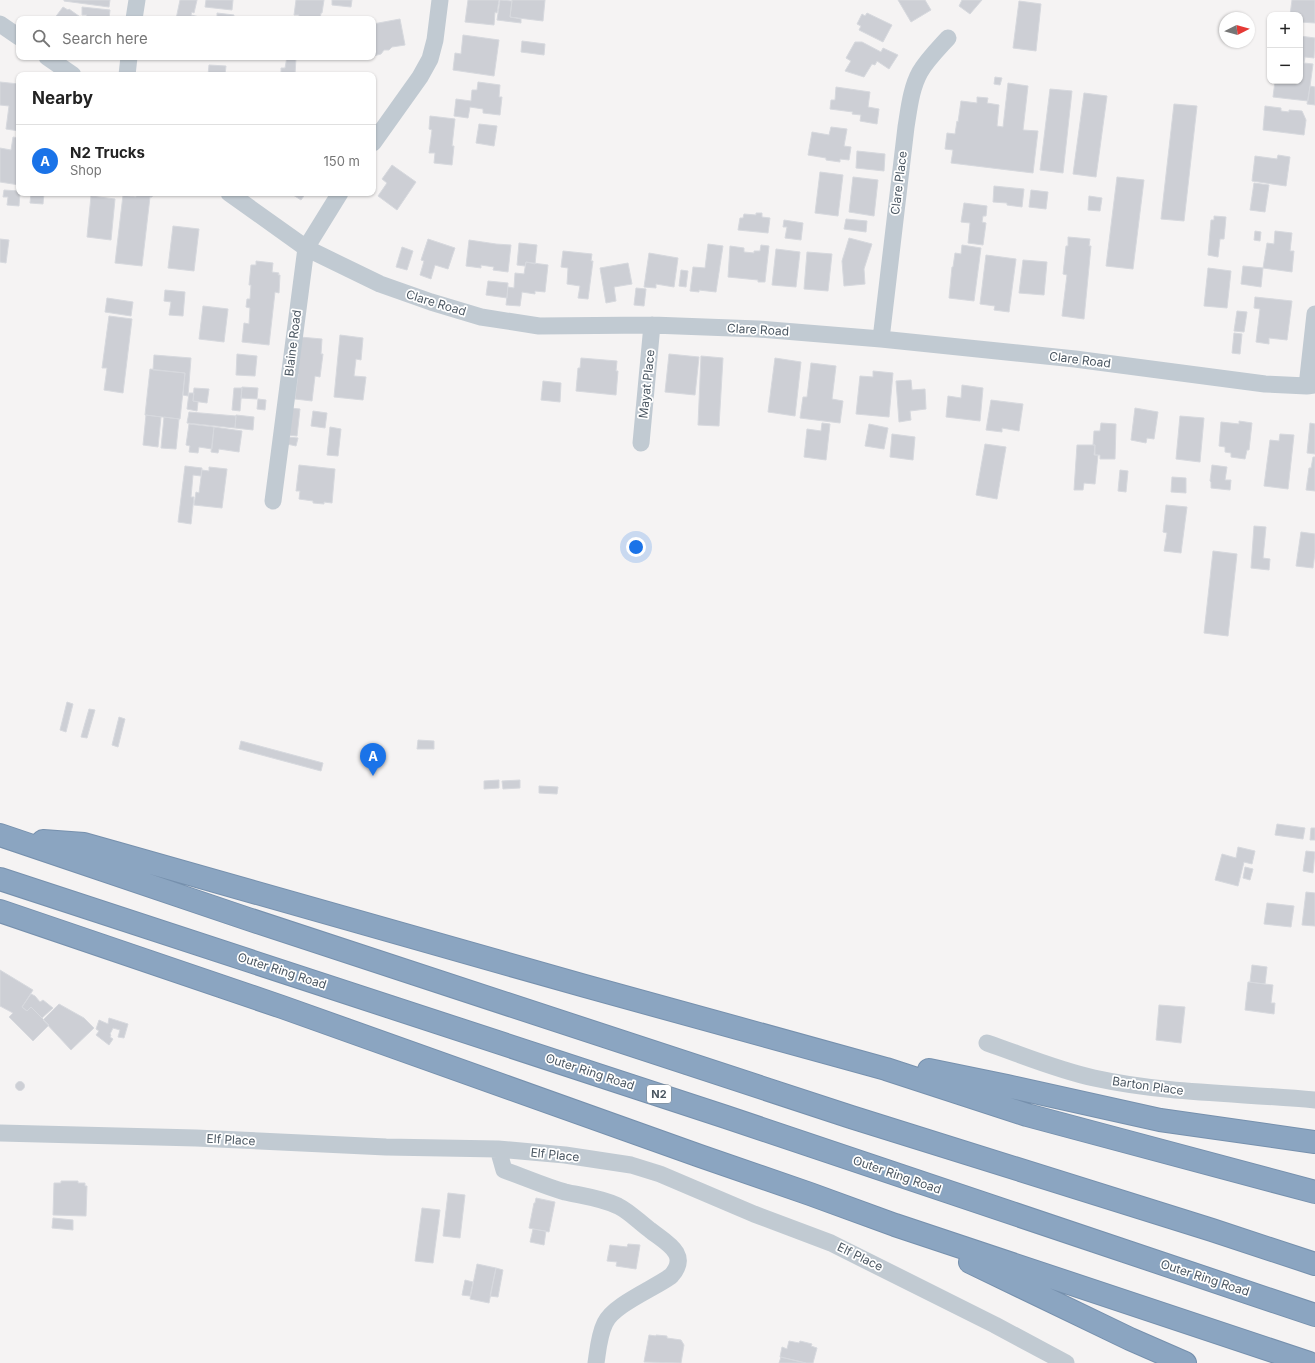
<!DOCTYPE html>
<meta charset="utf-8">
<style>
body{margin:0;font-family:Inter,sans-serif;background:#f6f6f6;color:#222}
.controls{position:absolute;right:12px;top:12px;display:grid;overflow:hidden;border-radius:8px;box-shadow:0 1px 3px #0004}
.controls button{width:36px;height:36px;display:grid;place-items:center;padding:0;border:0;border-bottom:1px solid #e0e0e0;background:#fff;color:#222;font:20px sans-serif}
.compass{position:absolute;left:1219px;top:12px;width:36px;height:36px;border-radius:50%;background:#fff;box-shadow:0 1px 3px #0004;rotate:84deg}
.you{position:absolute;left:636px;top:547px;width:14px;height:14px;margin:-10px;border:3px solid #fff;border-radius:50%;background:#1a73e8;box-shadow:0 0 0 6px #1a73e833}
.badge{display:grid;place-items:center;width:26px;height:26px;border-radius:50%;background:#1a73e8;color:#fff;font-size:13px;font-weight:700}
.pin{position:absolute;translate:-50% -33px;filter:drop-shadow(0 1px 2px #0008)}
.pin::after{content:'';position:absolute;top:21px;width:14px;height:12px;background:inherit;clip-path:polygon(0 0,100% 0,50% 100%)}
.list{margin:0;padding:0;list-style:none}
h2{display:flex;justify-content:space-between;align-items:center;height:52px;margin:0;padding:0 16px;font-size:17px}
h2 small{font-size:13px;font-weight:400;color:#767676}
.list li{display:grid;grid-template-columns:26px 1fr auto;gap:12px;align-items:center;box-sizing:border-box;height:72px;padding:0 16px;border-top:1px solid #e0e0e0}
.list b{display:block;font-size:15px;white-space:nowrap}
.list p{margin:0;font-size:13px;white-space:nowrap;color:#767676}
.list em{font-size:13px;font-style:normal;color:#767676}
.icon{flex:none;width:22px;height:22px;fill:none;stroke:currentColor;stroke-width:2;stroke-linecap:round;stroke-linejoin:round}
.map{position:relative;flex:none;width:1315px;height:1363px;overflow:hidden}
.search{position:absolute;background:#fff;box-shadow:0 1px 3px #0004;left:16px;top:16px;width:360px;height:44px;display:flex;align-items:center;gap:10px;box-sizing:border-box;padding:0 14px;border-radius:8px;color:#767676;font-size:15px}
.panel{position:absolute;background:#fff;box-shadow:0 1px 3px #0004;left:16px;top:72px;width:360px;height:124px;border-radius:8px}
.map>svg:first-child{display:block}
.building{fill:#cdcfd5;stroke:#d7d9de}
.lines{fill:none;stroke-linecap:round;stroke-linejoin:round}
.motorway-casing{stroke:#7690ad;stroke-width:24}
.minor{stroke:#c1cad2;stroke-width:17}
.motorway{stroke:#8ba5c1;stroke-width:22}
.labels{text-anchor:middle;stroke-width:3.5;stroke-linejoin:round;paint-order:stroke}
.shield{fill:#fff;stroke:#808990;stroke-width:1}
.shield-label{font-size:11px;font-weight:bold;fill:#4a5661}
.street-label{font-size:12px;fill:#4a5661;stroke:#fff}
</style>
<div class="map">
<svg width="1315" height="1363" viewBox="0 0 1315 1363">
<rect width="100%" height="100%" fill="#f5f3f3"/>
<path class="building" d="M64,0h46l-1,7 -45,-6z
M180,0h17l-3,13 -2,-1 -1,3 17,4h-32z
M206,0h27l-1,10 -27,-3z
M296,0h28l-2,13h-1l-1,6h-22l1,-4h-5z
M332,0h20l-1,7 -19,-2z
M468,0h31l-2,13 -2,-1 -1,13 -29,-3z
M500,0l12,1 -2,16 11,2v4l-24,-3z
M512,0h33l-2,21 -33,-4z
M898,0h27l6,10 -20,12z
M962,0h20l-12,14 -11,-8z
M1292,0h23v23l-15,-1v-7h-10z
M1019,1l22,3 -5,47 -23,-3z
M63,7l5,3 1,-1 14,10h-29z
M82,7l28,3 -1,9h-25l3,-4h-5z
M217,13l17,2 -1,4h-16z
M867,13l25,12 -9,17 -24,-12 2,-4 -4,-2 5,-10 3,2z
M400,19l5,26 -13,2 -3,3h-5l-3,4 -8,2v-23h1l-1,-9z
M463,35l36,5 -5,36 -41,-6 2,-17 6,1z
M1300,36l15,2 -1,20 -9,-1 -1,6 9,1 -5,37 -35,-4 2,-16h25z
M522,41l23,3 -1,11 -23,-3z
M855,42h7l19,10 2,-4 15,7 -9,14 -12,-8 -2,4 -3,-1 -8,13 -19,-6 6,-10 -5,-3z
M287,57h9l-1,18h-14v-7h4z
M209,65l17,1 -1,9h-17z
M995,77l7,1 -2,7 -6,-1z
M0,82l19,2v47l-13,-2 3,-23 -9,-1z
M478,82l22,3 -1,12h3l-2,18 -17,-2v-4l-13,-2 -2,11 -14,-2 2,-17 15,2 1,-11h5z
M1008,83l20,3 -5,44 15,1 -5,42 -82,-10 2,-13 -8,-1 2,-16 8,1 2,-13 1,1 3,-21 16,2v-6l11,1 -1,5 12,2 -2,21 6,1z
M1310,86l5,1v18l-8,-1z
M836,87l34,5 -2,15 11,2 -2,15 -17,-3 1,-6 -9,-1 1,-2 -23,-3 1,-9h4z
M1050,89l22,2 -9,82 -23,-3z
M1084,93l23,3 -11,81 -23,-3z
M1174,104l23,2 -13,115 -23,-2z
M1265,106l16,2v3l8,1v-2l13,1 4,9 -2,15 -41,-5z
M430,116l25,3 -3,27h2l-2,19 -18,-2 1,-10h-6l3,-23 -3,-1z
M479,124l18,2 -3,20 -18,-3z
M831,127l16,2 -3,17 7,1 -2,13 -9,-1v3l-14,-2v-2l-18,-3 4,-23 17,3z
M13,137l6,1v47l-19,-3v-34l11,2z
M857,151l28,3 -1,17 -28,-3z
M1278,155l12,2 -4,29 -34,-5 3,-25 22,3z
M392,165l24,17 -19,28 -19,-14 9,-13 -5,-4z
M820,172l23,3 -5,41 -23,-3z
M853,177l25,3 -4,36 -25,-4z
M1117,177l27,3 -11,89 -27,-3z
M1254,183l15,2 -4,27 -15,-2z
M994,186l30,3 -2,18 -15,-2v-2l-14,-1z
M4,190l15,1 1,2 -1,13 -12,-1 1,-8h-5z
M1031,190l17,2 -2,17 -17,-2z
M31,193h13l-1,11 -13,-1z
M136,193h17l-1,4h-2l-8,69 -27,-3 8,-68 13,2z
M290,193h16l-5,7z
M91,196l24,3 -4,41 -24,-3z
M1089,196l13,2 -2,13 -12,-1z
M964,203l23,3 -1,10h-3l-1,6 4,1 -3,22 -15,-2 2,-20 -9,-1z
M756,213h6v4l8,1 -2,15 -30,-3 2,-12h3l1,-4 12,1z
M1214,216l12,1 -2,22h-4l-2,18 -10,-2 3,-35h3z
M846,219l21,2 -1,11 -22,-3z
M784,220l19,3 -2,17 -16,-2 2,-11h-4z
M173,226l26,3 -5,42 -26,-3z
M1255,231l6,1 -1,9 -6,-1z
M1275,231l17,2 -2,18h4l-2,21 -29,-4 4,-25 7,1z
M1068,237l22,2 -1,7h2l-7,73 -22,-3 5,-41 -4,-1 3,-28h2z
M849,238l23,6 -8,25 1,15 -21,2 -2,-25z
M0,239l9,1 -3,23 -6,-1z
M428,239l27,9 -7,21 -13,-4 -4,14 -11,-4 4,-14 -3,-1z
M469,240l27,4 15,1 -3,27 -15,-2 1,-3 -13,-2v3l-15,-2z
M519,243l18,2 -2,19 -9,-2 -1,4 -8,-1z
M708,244l15,2 -7,46 -17,-2v2l-9,-1 3,-24 12,1z
M761,245l8,1 -4,36h-7v-2l-30,-3 2,-31 14,2v4l10,1v-2h6z
M962,245l19,3 -7,53 -25,-3 3,-31h1l2,-14 6,1z
M402,247l11,4 -6,19 -11,-3z
M776,249l24,3 -4,35 -24,-2z
M563,251l29,3 -1,7h2l-5,38 -10,-1 2,-12 -13,-2 1,-16 -7,-1z
M807,252l25,2 -4,37 -24,-2z
M649,253l29,5 -4,29 -18,-3v4l-12,-1z
M986,255l30,4 -7,53 -15,-2 1,-4 -15,-2z
M1023,260l24,2 -3,33 -25,-2z
M256,261l17,2 -1,9 7,1 -1,2h2l-1,18 -4,-1 -6,53 -27,-3 2,-19 5,1 1,-16 -4,-1 1,-8h3l1,-14h-2l2,-20h5z
M526,262l22,3 -3,27 -10,-1v3l-13,-2 -2,14 -14,-1 2,-18 6,1 1,-15 9,1z
M628,263l4,21 -18,3 2,14 -10,2 -6,-35z
M1243,266l20,2 -2,19 -20,-3z
M1208,268l23,3 -4,37 -23,-2z
M681,270l7,1 -2,16 -7,-1z
M488,281l20,2 -1,15 -21,-3z
M636,288l10,1 -2,17 -10,-1z
M165,290l20,2 -2,24 -14,-1 2,-13 -7,-1z
M1255,297l37,4 -5,39 -18,-2v6l-13,-2 4,-33 -6,-1z
M107,298l26,4 -2,14 -26,-4z
M203,306l25,3 -4,33 -25,-3z
M1237,311l10,1 -3,20 -10,-1z
M109,316l23,3 -9,74 -19,-3 3,-22h-5z
M1234,333l8,1 -2,20 -8,-1z
M340,335l23,3 -2,22 -5,-1 -2,17 12,1 -3,23 -29,-3z
M300,337l22,2 -1,15h2l-3,23 -5,-1 -3,25 -17,-2 3,-25h-2z
M237,354l20,2 -2,20 -19,-1z
M669,354l30,3 -4,38 -30,-3z
M154,355l37,3 -3,38 -5,-1 2,-22 -32,-3z
M701,356l22,2 -4,68 -21,-1z
M581,358l36,3 -1,10h2l-2,24 -40,-4 2,-23h2z
M775,358l26,4 -6,54 -27,-4z
M811,363l25,3 -4,33 11,2 -3,22 -40,-5 3,-21h4z
M150,369l35,4 -5,46 -35,-4z
M873,371l20,2 -4,44 -33,-3 4,-38 13,1z
M911,380l1,10 13,-1 1,20 -16,2 1,9 -12,2 -3,-41z
M543,381l18,2 -1,19 -19,-2z
M962,385l21,3 -3,33 -34,-4 2,-21 13,2z
M242,387l16,1 -1,11 -16,-1z
M194,388l15,1 -2,14 -14,-2z
M234,388h8l-2,23 -8,-1z
M189,393h5l-1,8 5,1 -1,9 -10,-2z
M258,399l8,1 -1,10 -8,-1z
M991,400l32,4 -4,27 -17,-3v4l-16,-2z
M290,408l10,1 -3,27 -10,-1z
M1135,408l23,4 -4,27 -7,-1 -1,5 -15,-3z
M313,411l14,2 -2,15 -14,-2z
M189,412l47,4 -1,12 -48,-5z
M146,415l15,2 -3,30 -15,-2z
M236,415l18,2 -1,13 -18,-2z
M1180,416l24,2 -4,44 -24,-3z
M164,417l15,2 -3,30 -15,-1z
M1239,421l13,2 -3,27h-2l-2,9 -14,-2v-4l-6,-1v-5l-6,-1 2,-24 18,2z
M822,423l8,1 -4,36 -22,-3 3,-28 14,2z
M1101,423l15,1 -1,35h-15v-4h-5v-10h-2l1,-14h6z
M1310,423l5,1v30l-8,-1z
M189,424l25,3 -2,22 -13,-2 -1,6 -9,-1 1,-6 -4,-1z
M869,424l19,4 -4,21 -19,-3z
M214,427l28,4 -3,21 -20,-3 -1,4 -7,-1z
M330,427l11,2 -3,27 -11,-1z
M892,434l23,3 -2,23 -23,-3z
M1280,434l14,1 -6,54 -24,-3 6,-46 9,1z
M288,437l10,1 -2,8 -9,-2z
M985,444l21,3 -9,52 -21,-4z
M1077,445h18l-1,10h4l-3,29 -11,-1 -1,7h-9z
M1313,457h2v34l-9,-1 3,-22h2z
M299,465l36,4 -3,34 -8,-1v2l-11,-1v-2l-14,-2 1,-8h-4z
M1212,465l15,2 -2,13h6l-1,10 -19,-2v-6l-1,-1z
M185,466l17,2 -1,8 -8,-1 -2,22h3l-3,27 -13,-2z
M209,467l18,2 -5,39 -28,-3 2,-13 3,1 3,-23 7,1z
M1120,470l8,1 -2,21 -8,-1z
M1172,477l14,1v15l-15,-1z
M1166,505l21,2 -6,46 -17,-2 3,-18 -4,-1z
M1254,526l12,1 -3,31 7,1 -1,11 -18,-2z
M1301,532l14,2v19l-2,15 -17,-2z
M1213,551l24,3 -9,82 -24,-3z
M67,702l6,2 -7,28 -6,-2z
M89,709l6,1 -8,28 -6,-1z
M119,717l6,2 -7,28 -6,-2z
M418,740l16,1v8h-17z
M241,741l82,22 -2,8 -82,-22z
M499,780v8l-15,1v-8z
M520,780v8l-17,1 -1,-8z
M539,786l19,1 -1,7 -18,-1z
M1277,824l28,4 -2,11 -28,-4z
M1311,828h4v12h-5z
M1238,847l17,4 -3,13 -8,-2 -6,24 -23,-6 7,-26 14,4z
M1306,851l9,1 -2,21 -10,-2z
M1245,867l8,2 -3,11 -7,-2z
M1306,892l9,1v33l-13,-1z
M1267,903l27,3 -3,21 -27,-3z
M1252,965l15,2 -2,17 -15,-2z
M0,970l33,20 -11,17 5,4 4,-4 18,18 -16,16 -24,-24 4,-4 -13,-7z
M1248,982l25,3 -2,18h4l-1,11 -29,-4z
M31,994l4,2 5,6 3,-2 10,8 -11,10 -11,-11 -4,4 -5,-4z
M59,1004l25,14 10,10 -23,22 -28,-30z
M1159,1005l26,2 -4,36 -25,-3z
M109,1018l19,6 -4,14 -6,-1 2,-7 -7,-2 -3,6 1,1 -1,2 3,2 -4,6 -13,-10 3,-4 -3,-2 3,-9 9,4z
M15.5 1086a4.5 4.5 0 1 1 9 0a4.5 4.5 0 1 1-9 0Z
M61,1181h17v2h7v3h2l-1,30 -33,-1 1,-32h7z
M448,1193l17,2 -5,43 -17,-2z
M536,1198l19,4 -6,30 -20,-4 5,-25h1z
M422,1208l18,2 -7,53 -18,-2z
M53,1218l20,2v10l-21,-2z
M533,1229l13,2 -2,14 -14,-3z
M628,1244l12,1 -4,24 -20,-3 1,-4 -10,-1 3,-16 17,2z
M477,1264l19,4 -7,35 -19,-4z
M496,1268l7,2 -5,27 -8,-1z
M465,1280l8,2 -3,14 -8,-1z
M649,1335l7,1v-1l11,1v2l14,2 3,5 -3,18 -37,-1z
M789,1341l10,2 1,-2 12,3 -1,2 6,2 -4,15h-7l-26,-6 2,-10 5,2z
M781,1357l25,6h-27z"/>
<g class="lines">
<g class="motorway-casing">
<path id="motorway" d="M0,835l248,84 603,198 361,113 103,34
M43,841l41,3 32,9 469,133 301,83 141,46 288,77
M0,879l726,238 589,198
M0,911l282,96 418,149 110,38 85,31 414,138
M929,1070l78,16 153,34 155,22
M970,1262l160,77 55,24"/>
</g>
<path class="minor" d="M134,19l3,-19
M0,24l19,13
M47,57l26,18
M127,75l2,-18
M373,143l47,-66 10,-18 5,-19 5,-40
M229,193l77,55 74,36 51,18 50,15 58,9 113,-1 106,4 123,10 194,20 190,25 42,2 8,-1
M881,339l25,-212c3,-18 5,-39 14,-55 7,-12 18,-23 28,-34
M1307,386l8,-72
M641,443l11,-118
M273,501l33,-253 34,-55
M987,1043c35,12 70,27 107,35 73,16 147,15 221,22
M0,1133l196,5 190,9 112,2 67,6 66,10 29,9 94,40 77,29 164,82 71,38
M498,1149l6,21c20,7 40,16 61,22 18,4 36,6 53,14 12,6 21,16 32,24 15,12 41,24 21,46 -18,13 -58,29 -66,47 -6,12 -7,27 -9,40"/>
<use href="#motorway" class="motorway"/>
</g>
<g class="labels">
<rect class="shield" x="647" y="1085" width="24" height="18" rx="3"/>
<g class="shield-label">
<text x="659" y="1098">N2</text>
</g>
<g class="street-label">
<text transform="translate(899 183) rotate(-83)" y="4">Clare Place</text>
<text transform="translate(436 303) rotate(17)" y="4">Clare Road</text>
<text transform="translate(758 330) rotate(3)" y="4">Clare Road</text>
<text transform="translate(293 343) rotate(-83)" y="4">Blaine Road</text>
<text transform="translate(1080 360) rotate(7)" y="4">Clare Road</text>
<text transform="translate(647 384) rotate(-84)" y="4">Mayat Place</text>
<text transform="translate(282 971) rotate(18)" y="4">Outer Ring Road</text>
<text transform="translate(590 1072) rotate(18)" y="4">Outer Ring Road</text>
<text transform="translate(1148 1086) rotate(8)" y="4">Barton Place</text>
<text transform="translate(231 1140) rotate(3)" y="4">Elf Place</text>
<text transform="translate(555 1155) rotate(6)" y="4">Elf Place</text>
<text transform="translate(897 1175) rotate(19)" y="4">Outer Ring Road</text>
<text transform="translate(860 1257) rotate(26)" y="4">Elf Place</text>
<text transform="translate(1205 1278) rotate(18)" y="4">Outer Ring Road</text>
</g>
</g>
</svg>
<div class="controls">
<button>+</button>
<button>−</button>
</div>
<svg class="compass" viewBox="-18 -18 36 36"><path d="M0-13l5 13h-10z" fill="#e53935"/><path d="M0 13l5-13h-10z" fill="#767676"/></svg>
<div class="you"></div>
<div class="pin badge" style="left:373px;top:776px">A</div>
<div class="search"><svg class="icon" aria-label="search" viewBox="0 0 24 24"><circle cx="10" cy="10" r="6"/><path d="M15 15l6 6"/></svg>Search here</div>
<section class="panel">
<h2>Nearby<small></small></h2>
<ul class="list">
<li><span class="badge">A</span><div><b>N2 Trucks</b><p>Shop</p></div><em>150 m</em></li>
</ul>
</section>
</div>
